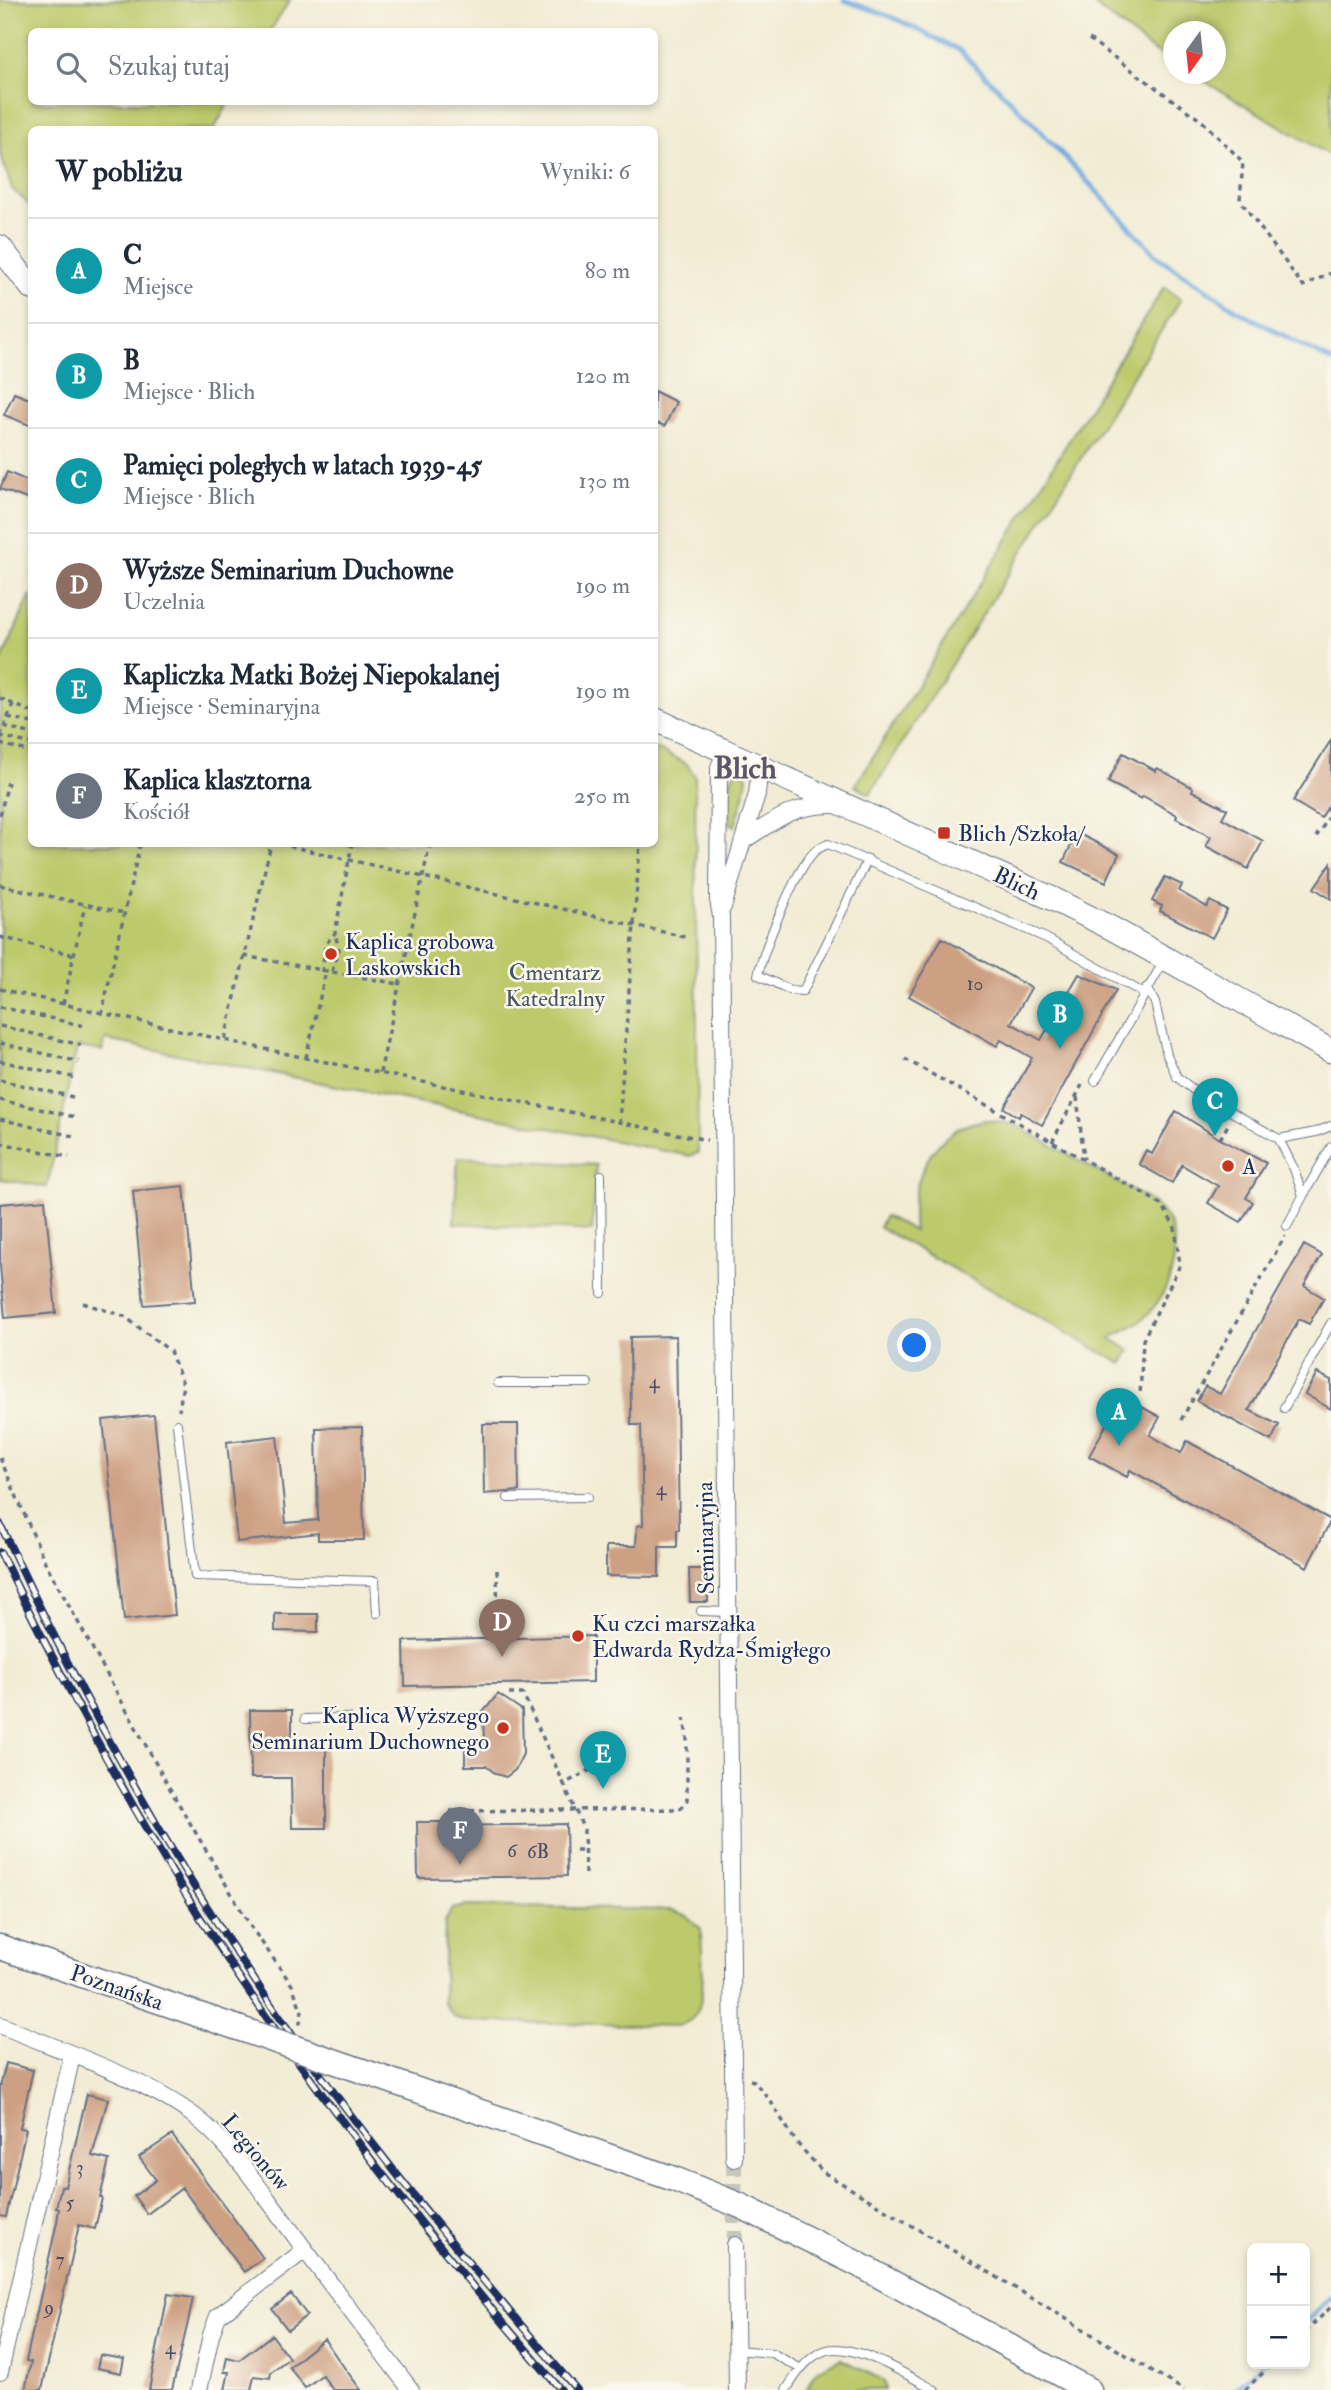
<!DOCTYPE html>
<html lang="pl">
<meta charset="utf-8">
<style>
body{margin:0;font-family:"IM FELL Double Pica",serif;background:#f2f2f3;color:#1f2937}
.controls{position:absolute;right:21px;bottom:21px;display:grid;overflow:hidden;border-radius:10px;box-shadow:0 4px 10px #0003}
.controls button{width:63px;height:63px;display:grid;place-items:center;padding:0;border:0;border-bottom:2px solid #e0e1e3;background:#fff;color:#1f2937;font:35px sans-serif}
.compass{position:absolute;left:1163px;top:21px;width:63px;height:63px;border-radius:50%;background:#fff;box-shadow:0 4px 10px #0003;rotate:195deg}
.you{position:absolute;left:915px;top:1346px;width:24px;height:24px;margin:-18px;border:5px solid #fff;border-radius:50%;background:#1a73e8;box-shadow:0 0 0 10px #1a73e833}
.badge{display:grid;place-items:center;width:46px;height:46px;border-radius:50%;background:#7c3aed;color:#fff;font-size:23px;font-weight:700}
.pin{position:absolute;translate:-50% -58px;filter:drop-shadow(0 2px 4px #0008)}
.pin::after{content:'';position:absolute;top:37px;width:24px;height:21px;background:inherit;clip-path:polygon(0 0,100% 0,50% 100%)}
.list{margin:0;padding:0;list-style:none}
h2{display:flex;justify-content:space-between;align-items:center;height:91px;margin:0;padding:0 28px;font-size:30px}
h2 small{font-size:23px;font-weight:400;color:#747a83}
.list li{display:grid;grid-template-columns:46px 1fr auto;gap:21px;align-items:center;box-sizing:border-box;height:105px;padding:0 28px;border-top:2px solid #e0e1e3}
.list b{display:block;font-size:26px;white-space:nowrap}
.list p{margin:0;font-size:23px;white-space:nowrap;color:#747a83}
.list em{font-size:23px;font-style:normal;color:#747a83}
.icon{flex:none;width:38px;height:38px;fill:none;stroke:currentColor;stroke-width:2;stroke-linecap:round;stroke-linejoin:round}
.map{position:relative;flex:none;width:1331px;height:2390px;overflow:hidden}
.search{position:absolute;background:#fff;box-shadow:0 4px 10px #0003;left:28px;top:28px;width:630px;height:77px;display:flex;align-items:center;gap:18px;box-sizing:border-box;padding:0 24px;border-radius:10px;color:#747a83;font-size:26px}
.panel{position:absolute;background:#fff;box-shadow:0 4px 10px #0003;left:28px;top:126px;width:630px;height:721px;border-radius:10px}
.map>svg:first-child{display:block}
.green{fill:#bdca6c;stroke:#6c7c65;stroke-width:2}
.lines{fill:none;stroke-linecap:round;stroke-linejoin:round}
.stream{stroke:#71a9e0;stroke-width:5}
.building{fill:#cda083}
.street-tunnel{stroke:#c7c6bc;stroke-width:16;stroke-dasharray:16 8;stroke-linecap:butt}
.lane-casing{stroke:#667187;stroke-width:10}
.street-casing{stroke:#667187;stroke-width:18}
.secondary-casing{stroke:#667187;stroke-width:25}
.primary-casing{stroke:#667187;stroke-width:27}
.path{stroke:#667187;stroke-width:3.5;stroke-dasharray:5 5;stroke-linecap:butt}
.lane{stroke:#fff;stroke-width:8}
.street{stroke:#fff;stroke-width:16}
.secondary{stroke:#fff;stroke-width:23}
.primary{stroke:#fff;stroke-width:24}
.rail-casing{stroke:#1b2f5e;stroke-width:8}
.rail{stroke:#fbf7ec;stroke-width:5;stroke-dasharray:16;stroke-linecap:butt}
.primary-bridge-casing{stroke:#667187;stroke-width:27;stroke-linecap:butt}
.primary-bridge{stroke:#fff;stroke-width:24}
.poi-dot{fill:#c8321e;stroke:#fbf7ec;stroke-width:2.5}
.labels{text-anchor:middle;stroke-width:5;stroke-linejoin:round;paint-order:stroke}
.number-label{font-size:19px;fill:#484b67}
.poi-label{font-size:23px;fill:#1b2f5e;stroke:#fbf7ec;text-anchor:start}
.street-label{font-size:23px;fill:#1b2f5e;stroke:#fbf7ec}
.park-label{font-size:23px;fill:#445662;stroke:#fbf7ec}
.district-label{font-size:30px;font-weight:bold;fill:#59576b;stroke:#fbf7ec}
</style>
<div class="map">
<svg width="1331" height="2390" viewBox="0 0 1331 2390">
<rect width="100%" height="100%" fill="#fbf7ec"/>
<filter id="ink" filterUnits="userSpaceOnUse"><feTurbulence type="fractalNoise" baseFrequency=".0143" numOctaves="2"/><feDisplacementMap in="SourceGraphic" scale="14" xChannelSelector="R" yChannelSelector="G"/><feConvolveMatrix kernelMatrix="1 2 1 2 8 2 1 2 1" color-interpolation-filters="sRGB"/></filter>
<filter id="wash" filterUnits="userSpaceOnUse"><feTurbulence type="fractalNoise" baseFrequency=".00686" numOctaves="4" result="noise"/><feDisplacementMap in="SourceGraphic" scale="28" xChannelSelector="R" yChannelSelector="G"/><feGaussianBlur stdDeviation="1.57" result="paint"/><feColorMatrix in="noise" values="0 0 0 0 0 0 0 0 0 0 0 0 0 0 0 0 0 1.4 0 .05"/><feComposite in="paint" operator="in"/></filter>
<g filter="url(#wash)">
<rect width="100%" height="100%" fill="#f2ecd4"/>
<path class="green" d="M0,0h290l-20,31 -238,1v70h197l-15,27 -182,1 -1,76 -19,-17 -12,-36z
M1088,0h243v156l-139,-82h24v-42h-42l-1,30 -22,-13z
M1164,287l17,12 -311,495 -15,-8z
M31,594l1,250h622l1,-96 32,16 8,12 3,377 -8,3 -584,-116 -4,11 -25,-4 -30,140 -47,-8v-515z
M737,770h5l5,7 -3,19 -9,30 -5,-3c0,-16 -5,-41 7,-53z
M985,1120l29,4 140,79c6,7 14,14 16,22 13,36 -5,80 -36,100 -8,5 -16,8 -24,13l20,12 -8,14 -243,-137 6,-11 29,15c-5,-38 9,-82 45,-103 8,-4 18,-6 26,-8z
M458,1157l138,8 -4,66 -138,-8z
M466,1906l206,4 14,5 15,14c0,21 6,68 -5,85 -5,7 -10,9 -18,12l-213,-5 -11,-4 -11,-15 2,-80 7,-13z
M841,2359l43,22 1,9h-78c5,-19 16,-25 34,-31z"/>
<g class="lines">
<path class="stream" d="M844,0l50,18 65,32 71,70 128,137 82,55 91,49
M1305,2323l26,-26
M1235,2390l27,-26"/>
</g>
<g id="blocks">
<path class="building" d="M654,391l22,11 -11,24 -11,-4z
M14,393l18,7v26l-28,-11z
M7,472l25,11v18l-32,-12z
M1331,740v62l-10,16 -28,-17z
M1123,753l33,18 1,-3 36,20 -1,3 35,18 -5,9 41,23 -15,28 -42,-23 5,-9 -35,-19 1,-3 -34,-19 -2,3 -33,-17z
M1077,833l42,21 -13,28 -43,-20z
M1331,863v36l-17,-11z
M1165,877l17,8 -3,6 28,16 3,-6 17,9 -15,28 -52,-27 2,-5 -10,-5z
M942,938l89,50 -20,35 30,17 38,-66 37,16 -74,135 -21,-12 -2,4 -15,-9 28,-50 -31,-18 -4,6 -88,-50z
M1176,1111l44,28 46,24 -20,35 7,4 -12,20 -33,-19 10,-17 -36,-21 -10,18 -33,-19 7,-14 6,4z
M184,1186l11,115 -51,4 -11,-114z
M45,1200l11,113 -51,5 -5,-52v-62z
M1304,1245l18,10 -18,31 20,12 -15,26 -10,-5 -50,91 30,15 -8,16 -74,-40 8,-15 15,8z
M676,1336l3,194h-2v17h-18v30l-53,-1v-30h30l1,-20 6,-1 -2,-100h-10l-1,-88z
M1317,1373l14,7v29l-26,-15z
M1122,1396l38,21 -10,18 31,18 6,-12 144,79 -24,47 -177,-97 -3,7 -38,-21z
M154,1415l21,200 -51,5 -21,-200z
M483,1424h35l1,67 -35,3z
M362,1427l2,113h-46v-7l-81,9 -10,-100 50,-6 9,87 32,-3 -2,-92z
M689,1569h18l1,33h-18z
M275,1614h43v18l-43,-1z
M593,1636v46l-188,4 -1,-45z
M498,1694l24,16 1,44 -8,16 -9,7 -10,-3 -10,-8h-21v-22l19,-1 -1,-31z
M250,1710h42v37h34v81h-34l-1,-50h-40z
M417,1822h33v4l116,-2 1,52 -149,2z
M6,2063l27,7 -13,58 6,1 -20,88 -6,-1v-129z
M87,2094l21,5 -16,57 17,4 -9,38h2l-7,31 -16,-4 -37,165h-17l6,-28 -5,-1 31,-139 2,-13 -3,-1 5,-22 4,1z
M172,2135l91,123 -19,14 -62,-84 -35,26 -13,-18 22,-16 -17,-23z
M168,2294l25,4 -5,24 -16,68h-23z
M291,2294l16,21 -19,15 -16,-21z
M272,2335l17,23 -18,14 -1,6 -16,-2 -3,14h-26l4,-18h-5l3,-15 12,3z
M324,2339l14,20 23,31h-28l-11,-15 -17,13 -16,-21z
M100,2355l24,4 -3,14 -24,-5z"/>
</g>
</g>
<g filter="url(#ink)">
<use href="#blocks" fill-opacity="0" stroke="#667187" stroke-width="2"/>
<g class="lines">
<path class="street-tunnel" d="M734,2159l1,86"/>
<g class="lane-casing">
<path id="lane" d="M868,859l-65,132 -13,-1 -32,-15c6,-27 37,-104 56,-123 4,-4 10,-6 14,-8l218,94 97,55
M1147,987l8,16 12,52 10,22 18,14 84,48 15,30 9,27 28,-49
M1095,1081l70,-122
M1279,1139l37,-7 15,-6
M601,1175l1,118
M1287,1226l16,-30
M498,1383h90
M1284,1408l47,-85
M177,1424l18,152 180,5 2,32
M508,1498l80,-1
M701,1611l27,1
M305,1719l44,-1
M736,2350l36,3 29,16
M786,2390c9,-14 21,-33 38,-39 28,-11 86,26 111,39"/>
</g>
<g class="street-casing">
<path id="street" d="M726,751l-7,16 -1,133 3,16 13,1243
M743,841c34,-22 51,-37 93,-36
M723,907l34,-113 3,-28
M0,2025c62,26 139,51 193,90 37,28 65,72 93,109 41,56 83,111 125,166
M735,2245l2,145
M0,2372l72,-316
M199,2390l12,-55 7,-19 87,-66"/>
</g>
<g class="secondary-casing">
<path id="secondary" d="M0,247l32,41
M654,719l399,180 60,30 218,122"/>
</g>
<g class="primary-casing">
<path id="primary" d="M0,1947l235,80
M348,2066l326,113 67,27 115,57 233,127"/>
</g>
<path class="path" d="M1089,39l114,83 40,40 -3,38 63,86 28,-13
M0,698l13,6
M8,717l24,6
M4,726l28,8
M0,736l13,-32 19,8
M0,736l32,8
M0,744l32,8
M0,815l8,-33
M1316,837l15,-23
M140,844l-38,169 204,45 401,82
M280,844l405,93
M0,885l124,28
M0,937l74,18
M244,956l155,28
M332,971l7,-21 -4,-17
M322,972l3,-27 10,-12 17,-89
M0,989l102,24
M63,1004l22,-99
M0,1007l85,19
M0,1026l81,19
M225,1039l46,-195
M0,1043l79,19
M306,1058l20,-87
M905,1059l238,134 20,13 12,22 5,37 -37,75 -3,56
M0,1061l77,17
M380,1073l50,-229
M0,1080l77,18
M1077,1097l7,62
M0,1100l75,17
M0,1119l73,17
M619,1123l21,-279
M1220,1139l8,-14
M1052,1142l30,-57
M0,1143l69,14
M83,1303l41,13 46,35 13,33 -4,27
M1181,1420l104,-184
M0,1458l45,104 121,220 85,145 41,58 10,27 -3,16
M497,1570l1,67
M509,1694h14l41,90
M450,1811l230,-2 7,-9v-63l-3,-19
M576,1850h9
M585,1874l-1,-44 -20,-46 30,-16
M750,2080l4,1 17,21 25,40 27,30 361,218
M1305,2332l26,-25
M1245,2390l27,-26"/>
<use href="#lane" class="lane"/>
<use href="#street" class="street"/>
<use href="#secondary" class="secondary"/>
<use href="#primary" class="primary"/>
<g class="rail-casing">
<path id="rail" d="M0,1524c86,186 188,366 307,532 84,116 176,226 270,334
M0,1552c71,146 148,290 239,425 98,145 207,281 322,413"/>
</g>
<use href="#rail" class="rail"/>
<g class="primary-bridge-casing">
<path id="primary-bridge" d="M235,2027l113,39"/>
</g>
<use href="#primary-bridge" class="primary-bridge"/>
</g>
</g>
<g class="poi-dot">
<rect x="937" y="826" width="14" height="14" rx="3.5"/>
<circle cx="331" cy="954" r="7"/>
<circle cx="1228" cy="1166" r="7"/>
<circle cx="578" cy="1636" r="7"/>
<circle cx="503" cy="1728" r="7"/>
</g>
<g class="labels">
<g class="number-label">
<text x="975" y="990">10</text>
<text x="654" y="1388">4</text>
<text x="661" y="1495">4</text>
<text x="512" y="1857">6</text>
<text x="538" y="1858">6B</text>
<text x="80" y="2174">3</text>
<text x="70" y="2209">5</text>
<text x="60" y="2266">7</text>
<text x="49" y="2314">9</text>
<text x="170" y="2354">4</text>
</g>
<g class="poi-label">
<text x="958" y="841">Blich /Szkoła/</text>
<text x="345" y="949">Kaplica grobowa<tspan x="345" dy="26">Laskowskich</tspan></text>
<text x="1242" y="1174">A</text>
<text x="592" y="1631">Ku czci marszałka<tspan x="592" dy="26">Edwarda Rydza-Śmigłego</tspan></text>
<text x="489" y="1723" text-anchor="end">Kaplica Wyższego<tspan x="489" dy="26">Seminarium Duchownego</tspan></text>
</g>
<g class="street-label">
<text transform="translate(1017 883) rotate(25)" y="8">Blich</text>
<text transform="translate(705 1538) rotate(-91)" y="8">Seminaryjna</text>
<text transform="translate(117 1987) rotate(19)" y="8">Poznańska</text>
<text transform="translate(256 2152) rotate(50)" y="8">Legionów</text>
</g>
<g class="park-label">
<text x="555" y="980">Cmentarz<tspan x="555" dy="26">Katedralny</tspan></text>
</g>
<g class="district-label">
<text x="745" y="778">Blich</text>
</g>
</g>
</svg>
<div class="controls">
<button>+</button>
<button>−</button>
</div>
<svg class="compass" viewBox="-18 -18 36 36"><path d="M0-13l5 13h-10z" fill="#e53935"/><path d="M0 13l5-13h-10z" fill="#747a83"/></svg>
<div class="you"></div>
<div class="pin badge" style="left:1119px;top:1446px;background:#0f9aa8">A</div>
<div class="pin badge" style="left:1060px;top:1049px;background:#0f9aa8">B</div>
<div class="pin badge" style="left:1215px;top:1136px;background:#0f9aa8">C</div>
<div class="pin badge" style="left:502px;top:1657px;background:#8d6e63">D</div>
<div class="pin badge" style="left:603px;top:1789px;background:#0f9aa8">E</div>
<div class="pin badge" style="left:460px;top:1865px;background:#6b7280">F</div>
<div class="search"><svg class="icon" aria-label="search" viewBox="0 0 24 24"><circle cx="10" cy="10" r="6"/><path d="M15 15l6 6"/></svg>Szukaj tutaj</div>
<section class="panel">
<h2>W pobliżu<small>Wyniki: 6</small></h2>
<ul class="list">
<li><span class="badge" style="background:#0f9aa8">A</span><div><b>C</b><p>Miejsce</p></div><em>80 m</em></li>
<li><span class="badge" style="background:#0f9aa8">B</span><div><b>B</b><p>Miejsce · Blich</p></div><em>120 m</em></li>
<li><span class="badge" style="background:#0f9aa8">C</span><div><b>Pamięci poległych w latach 1939-45</b><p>Miejsce · Blich</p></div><em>130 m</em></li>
<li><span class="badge" style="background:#8d6e63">D</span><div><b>Wyższe Seminarium Duchowne</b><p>Uczelnia</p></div><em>190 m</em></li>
<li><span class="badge" style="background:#0f9aa8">E</span><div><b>Kapliczka Matki Bożej Niepokalanej</b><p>Miejsce · Seminaryjna</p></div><em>190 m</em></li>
<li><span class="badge" style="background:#6b7280">F</span><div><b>Kaplica klasztorna</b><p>Kościół</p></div><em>250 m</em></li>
</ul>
</section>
</div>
